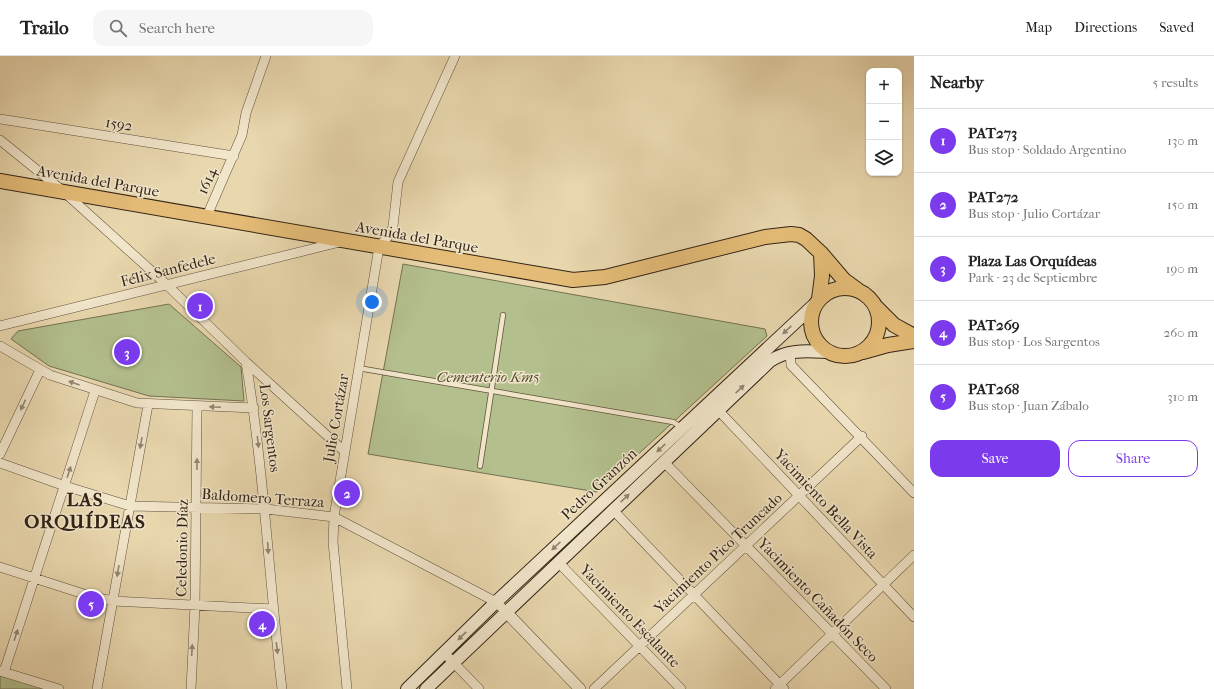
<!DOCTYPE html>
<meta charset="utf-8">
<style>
body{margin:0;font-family:"IM FELL French Canon",serif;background:#f6f6f6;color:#222}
.controls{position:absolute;right:12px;top:12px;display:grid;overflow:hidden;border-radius:8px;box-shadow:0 1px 3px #0004}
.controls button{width:36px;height:36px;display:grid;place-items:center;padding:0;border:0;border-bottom:1px solid #e0e0e0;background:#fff;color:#222;font:20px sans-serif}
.you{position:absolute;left:372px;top:246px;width:14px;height:14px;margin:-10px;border:3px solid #fff;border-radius:50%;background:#1a73e8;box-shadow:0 0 0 6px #1a73e833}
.badge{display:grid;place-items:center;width:26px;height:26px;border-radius:50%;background:#7c3aed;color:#fff;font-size:13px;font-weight:700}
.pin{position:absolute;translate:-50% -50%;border:2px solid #fff;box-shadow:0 1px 4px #0006}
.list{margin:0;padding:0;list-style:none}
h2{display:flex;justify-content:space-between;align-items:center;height:52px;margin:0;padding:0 16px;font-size:17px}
h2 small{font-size:13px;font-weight:400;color:#767676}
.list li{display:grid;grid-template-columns:26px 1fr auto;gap:12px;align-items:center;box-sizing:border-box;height:64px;padding:0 16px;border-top:1px solid #e0e0e0}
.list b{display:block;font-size:15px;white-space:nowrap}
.list p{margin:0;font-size:13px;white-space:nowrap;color:#767676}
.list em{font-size:13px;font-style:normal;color:#767676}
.actions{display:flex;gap:8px;padding:12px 16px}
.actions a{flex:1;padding:9px 0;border:1px solid #7c3aed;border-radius:12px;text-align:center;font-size:14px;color:#7c3aed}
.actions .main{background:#7c3aed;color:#fff}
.icon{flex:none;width:22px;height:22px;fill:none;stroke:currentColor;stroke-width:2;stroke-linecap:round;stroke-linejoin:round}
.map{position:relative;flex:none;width:914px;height:633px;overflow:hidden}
header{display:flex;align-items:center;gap:24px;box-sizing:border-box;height:56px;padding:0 20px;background:#fff;border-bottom:1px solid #e0e0e0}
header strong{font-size:19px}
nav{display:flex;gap:22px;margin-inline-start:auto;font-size:14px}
.search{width:280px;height:36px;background:#f6f6f6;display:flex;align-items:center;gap:10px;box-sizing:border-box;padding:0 14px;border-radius:12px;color:#767676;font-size:15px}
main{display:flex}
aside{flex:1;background:#fff}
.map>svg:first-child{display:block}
.green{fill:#b3bf8d;stroke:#737252}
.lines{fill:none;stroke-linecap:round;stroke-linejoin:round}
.service-casing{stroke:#60523d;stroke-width:6}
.minor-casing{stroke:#60523d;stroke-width:10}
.tertiary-casing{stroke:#60523d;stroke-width:12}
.secondary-casing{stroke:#332517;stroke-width:14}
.primary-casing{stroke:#332517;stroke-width:16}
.service{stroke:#f1e5ca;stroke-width:4.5}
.minor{stroke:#f1e5ca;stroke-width:9}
.tertiary{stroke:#f1e5ca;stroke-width:11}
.secondary{stroke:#f1e5ca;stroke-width:12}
.primary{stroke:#e4bc77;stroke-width:14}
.oneway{fill:#928570}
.labels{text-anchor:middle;stroke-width:3;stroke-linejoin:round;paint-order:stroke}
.street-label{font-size:15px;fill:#332517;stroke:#f1e5ca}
.park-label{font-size:15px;font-style:italic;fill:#534c34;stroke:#f1e5ca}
.district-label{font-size:19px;font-weight:bold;letter-spacing:1px;fill:#332517;stroke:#f1e5ca}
</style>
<header>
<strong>Trailo</strong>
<div class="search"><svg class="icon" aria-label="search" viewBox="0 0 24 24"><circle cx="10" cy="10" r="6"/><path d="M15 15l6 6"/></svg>Search here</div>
<nav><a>Map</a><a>Directions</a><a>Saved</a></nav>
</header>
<main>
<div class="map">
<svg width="914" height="633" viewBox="0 0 914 633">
<rect width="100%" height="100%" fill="#e9d7ae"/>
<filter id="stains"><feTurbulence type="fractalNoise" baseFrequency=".005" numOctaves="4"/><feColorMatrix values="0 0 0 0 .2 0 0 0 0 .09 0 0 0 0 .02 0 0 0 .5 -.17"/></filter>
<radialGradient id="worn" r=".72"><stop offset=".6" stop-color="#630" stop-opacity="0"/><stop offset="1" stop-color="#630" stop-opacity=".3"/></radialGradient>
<path class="green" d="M403,208l362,65 2,7 -170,156 -229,-38z
M169,248l72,63 3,34 -95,-5 -100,-30 -38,-27 7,-8z
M0,617l50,16h-50z"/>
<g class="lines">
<g class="service-casing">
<path id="service" d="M358,312l315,54 8,5
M480,410l23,-151"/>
</g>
<g class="minor-casing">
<path id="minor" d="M0,63l234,37
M0,84l64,52 103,93 79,77 98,89
M206,162l36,-83 4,-22 20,-57
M0,270l340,-84
M0,290l50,29 87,28 117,5
M790,296l1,13 123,128
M246,306c18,108 23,218 36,327
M718,354l196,207
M0,398l40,-84
M664,406l222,227
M0,407l65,23 65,20 136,3 68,8 162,85 10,10
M613,454l171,179
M558,506l123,127
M0,511l93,30 20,4 160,8
M449,602l30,31
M0,615l59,18
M4,616l91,-281
M97,633l51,-284
M191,633l4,-83 2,-199
M347,633l-14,-147 1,-25 45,-270 11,-13 3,-8 5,-44 57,-126
M594,633l268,-253
M775,633l139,-134"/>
</g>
<g class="tertiary-casing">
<path id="tertiary" d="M506,556l74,77"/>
</g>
<g class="secondary-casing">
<path id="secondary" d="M407,633l89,-87 319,-298
M426,633l344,-328c18,-12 37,-10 57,-9"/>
</g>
<g class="primary-casing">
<path id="primary" d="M0,125l573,99 32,-3 160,-40 26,-3 8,1 7,4 15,14 23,27 15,11
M811 266a34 34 0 1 1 68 0a34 34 0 1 1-68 0Z
M819,243l3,-23 -1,-23
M875,250l19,19 20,11
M863,296l25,-7 26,-4"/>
</g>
<use href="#service" class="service"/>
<use href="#minor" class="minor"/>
<use href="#tertiary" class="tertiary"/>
<use href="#secondary" class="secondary"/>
<use href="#primary" class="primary"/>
</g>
<defs><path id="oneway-solid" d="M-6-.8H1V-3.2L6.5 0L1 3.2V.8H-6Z"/></defs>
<g class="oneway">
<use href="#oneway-solid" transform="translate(787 274) rotate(137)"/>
<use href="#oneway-solid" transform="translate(74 327) rotate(-161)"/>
<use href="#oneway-solid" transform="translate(740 333) rotate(-43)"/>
<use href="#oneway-solid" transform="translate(23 349) rotate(115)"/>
<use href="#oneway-solid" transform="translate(215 351) rotate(-178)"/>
<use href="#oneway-solid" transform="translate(258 386) rotate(83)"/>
<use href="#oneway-solid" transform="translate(141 387) rotate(100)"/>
<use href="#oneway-solid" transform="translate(661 392) rotate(137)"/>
<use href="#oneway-solid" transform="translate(197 408) rotate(-90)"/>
<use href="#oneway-solid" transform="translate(69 416) rotate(-72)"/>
<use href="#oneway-solid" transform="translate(625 442) rotate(-43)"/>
<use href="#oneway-solid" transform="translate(556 490) rotate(137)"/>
<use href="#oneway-solid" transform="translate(268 492) rotate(86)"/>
<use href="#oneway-solid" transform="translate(118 515) rotate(100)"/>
<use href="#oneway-solid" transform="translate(16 579) rotate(-72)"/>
<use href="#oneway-solid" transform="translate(462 580) rotate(136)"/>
<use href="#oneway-solid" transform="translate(277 592) rotate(83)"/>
<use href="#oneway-solid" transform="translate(192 594) rotate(-87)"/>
</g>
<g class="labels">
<g class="street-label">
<text transform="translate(119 68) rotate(9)" y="5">1592</text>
<text transform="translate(98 125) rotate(10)" y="5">Avenida del Parque</text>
<text transform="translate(207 125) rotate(-66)" y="5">1614</text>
<text transform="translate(417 181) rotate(10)" y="5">Avenida del Parque</text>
<text transform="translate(168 214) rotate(-14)" y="5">Félix Sanfedele</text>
<text transform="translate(336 362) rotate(-80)" y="5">Julio Cortázar</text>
<text transform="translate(270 372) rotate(83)" y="5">Los Sargentos</text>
<text transform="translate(599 428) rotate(-43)" y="5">Pedro Granzón</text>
<text transform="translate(263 442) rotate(4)" y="5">Baldomero Terraza</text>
<text transform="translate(826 448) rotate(47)" y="5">Yacimiento Bella Vista</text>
<text transform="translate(182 492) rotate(-89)" y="5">Celedonio Díaz</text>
<text transform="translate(718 497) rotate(-43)" y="5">Yacimiento Pico Truncado</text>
<text transform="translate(818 544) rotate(46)" y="5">Yacimiento Cañadón Seco</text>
<text transform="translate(630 560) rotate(46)" y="5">Yacimiento Escalante</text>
</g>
<g class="park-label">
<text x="488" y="326">Cementerio Km5</text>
</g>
<g class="district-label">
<text x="85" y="450">LAS<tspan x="85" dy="22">ORQUÍDEAS</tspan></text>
</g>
</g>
<rect width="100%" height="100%" filter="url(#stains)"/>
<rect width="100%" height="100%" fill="url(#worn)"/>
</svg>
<div class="controls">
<button>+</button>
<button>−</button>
<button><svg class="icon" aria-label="layers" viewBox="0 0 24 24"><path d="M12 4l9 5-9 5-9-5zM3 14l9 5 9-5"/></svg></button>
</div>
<div class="you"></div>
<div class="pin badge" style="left:200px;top:250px">1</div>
<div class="pin badge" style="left:347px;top:437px">2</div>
<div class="pin badge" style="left:127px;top:296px">3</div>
<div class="pin badge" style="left:262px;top:568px">4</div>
<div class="pin badge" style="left:91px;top:548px">5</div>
</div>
<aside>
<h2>Nearby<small>5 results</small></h2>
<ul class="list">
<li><span class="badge">1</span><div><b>PAT273</b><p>Bus stop · Soldado Argentino</p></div><em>130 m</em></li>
<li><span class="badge">2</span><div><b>PAT272</b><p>Bus stop · Julio Cortázar</p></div><em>150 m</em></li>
<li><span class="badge">3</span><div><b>Plaza Las Orquídeas</b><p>Park · 23 de Septiembre</p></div><em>190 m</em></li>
<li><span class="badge">4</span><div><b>PAT269</b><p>Bus stop · Los Sargentos</p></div><em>260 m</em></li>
<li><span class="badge">5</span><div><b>PAT268</b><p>Bus stop · Juan Zábalo</p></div><em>310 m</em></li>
</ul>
<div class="actions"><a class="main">Save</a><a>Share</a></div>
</aside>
</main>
